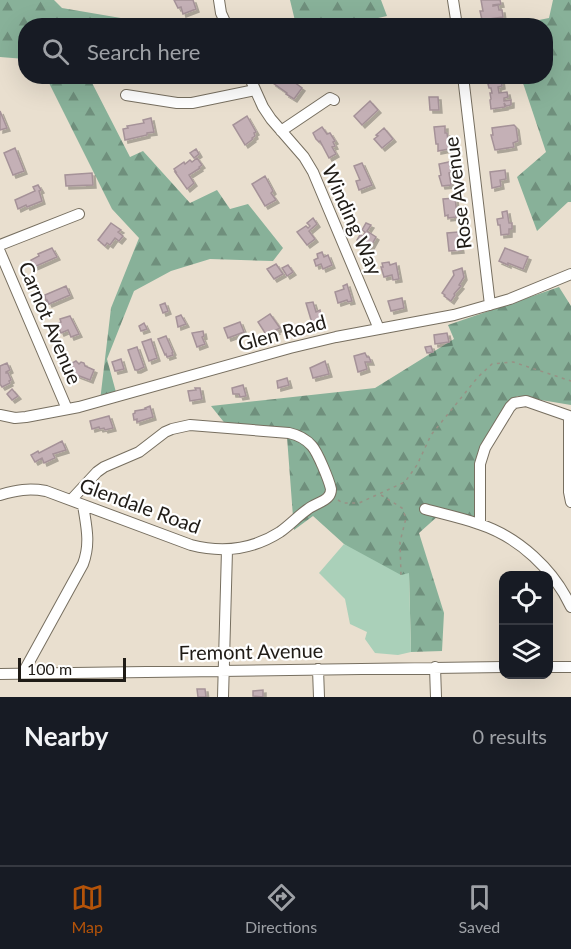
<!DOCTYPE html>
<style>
body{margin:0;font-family:Lato,sans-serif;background:#242831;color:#f1f3f6}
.controls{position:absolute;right:18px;bottom:18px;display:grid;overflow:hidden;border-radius:12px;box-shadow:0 6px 24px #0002}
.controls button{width:54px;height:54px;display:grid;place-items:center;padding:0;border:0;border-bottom:2px solid #363941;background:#171b24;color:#f1f3f6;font:30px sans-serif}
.scale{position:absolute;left:18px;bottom:15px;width:108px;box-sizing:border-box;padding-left:6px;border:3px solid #1f1b16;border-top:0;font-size:16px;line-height:21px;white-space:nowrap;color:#1f1b16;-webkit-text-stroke:4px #fff;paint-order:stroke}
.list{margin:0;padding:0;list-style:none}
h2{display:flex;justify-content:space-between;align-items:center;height:78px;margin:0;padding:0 24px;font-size:26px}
h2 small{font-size:20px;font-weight:400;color:#9ea1a6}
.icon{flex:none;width:33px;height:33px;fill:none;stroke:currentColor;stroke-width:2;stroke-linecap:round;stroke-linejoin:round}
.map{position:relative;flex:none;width:571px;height:697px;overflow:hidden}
.search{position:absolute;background:#171b24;box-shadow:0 6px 24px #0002;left:18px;right:18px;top:18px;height:66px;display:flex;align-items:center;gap:15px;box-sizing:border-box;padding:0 21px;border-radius:24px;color:#9ea1a6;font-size:22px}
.sheet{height:168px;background:#171b24}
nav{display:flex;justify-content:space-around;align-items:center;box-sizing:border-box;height:84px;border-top:2px solid #363941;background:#171b24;font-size:16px;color:#9ea1a6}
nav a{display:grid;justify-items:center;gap:3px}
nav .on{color:#b45309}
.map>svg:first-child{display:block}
.forest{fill:url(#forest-firs)}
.pitch{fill:#aad0b9}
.building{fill:#c4b0b6;stroke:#a59298;stroke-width:1.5;filter:url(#shadow)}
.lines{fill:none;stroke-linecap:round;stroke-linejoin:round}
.minor-casing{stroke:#776f60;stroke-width:12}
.path{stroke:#989185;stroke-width:1.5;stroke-dasharray:3 4.5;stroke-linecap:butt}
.minor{stroke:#fff;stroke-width:10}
.labels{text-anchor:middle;stroke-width:4.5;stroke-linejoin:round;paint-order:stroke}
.street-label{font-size:20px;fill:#1f1b16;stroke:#fff}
</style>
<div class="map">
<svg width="571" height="697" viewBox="0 0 571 697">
<defs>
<pattern id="forest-firs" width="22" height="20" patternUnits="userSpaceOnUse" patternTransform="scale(1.5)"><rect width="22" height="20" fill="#88b199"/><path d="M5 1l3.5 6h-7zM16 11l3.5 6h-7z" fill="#6f8f7c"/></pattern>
<filter id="shadow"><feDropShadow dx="3" dy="3" stdDeviation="0" flood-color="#0004"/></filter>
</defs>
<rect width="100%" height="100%" fill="#e9dfcf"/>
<path class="forest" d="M0,0h54l8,8 100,17 -136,1 -1,33 -25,-2z
M290,0h91l6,16 -40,9h-51z
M553,0h18v202h-3l-31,29 -20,-54 29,-25 -25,-75 25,-1v-50l-32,-1 35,-7z
M46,77h43l41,80 13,-6 47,52 27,-13 13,19 18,-5 35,44 -10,13 -63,-2 -39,12 -37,20 -27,68 10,37 -17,5 11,-93 28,-70 -27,-29z
M559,287l12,19v99l-54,-9 -33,45 -2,78 -44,-3 -19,17 25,80 -2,38 -31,1 -2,-78 -21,4 -44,-34 -31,-28 -19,14 -7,-93 -56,-6 -20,-25 164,-18 79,-49 -6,-14z"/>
<path class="pitch" d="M344,544l57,31 8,-2 2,79 -13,3 -23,-2 -10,-14 2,-7 -17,-8 -5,-25 -26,-26z"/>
<path class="building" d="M174,0h19l3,9 -13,5 -2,-7 -3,1z
M481,0h19l1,4 -8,1v1l5,-1 1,5h3l1,7 -21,3 -2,-9h3z
M423,19l1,7h-18l-1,-5z
M275,76h15l1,2 -1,1 12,9 -8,11 -8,-5 1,-1 -14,-10 4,-5z
M501,78l1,8 -4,1 1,6 8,-1 1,5 -4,1v3l7,-1v5l-5,1 -2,-3 1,4 -14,2 -1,-9 1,-1 -1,-6h2l-1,-5h-2l-2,-8z
M429,97h9l1,13h-9z
M370,101l8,9 -16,15 -8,-9z
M0,111l7,17 -7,2z
M247,116l9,16 -2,1 1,3 -3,2 1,1 -8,6 -12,-20z
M151,118l3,14 -7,1v2l-22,5 -2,-11 5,-1 -1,-2 17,-3 -1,-3z
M514,125l2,2 2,14 -5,2 1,4 -19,3 -4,-15h2l-1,-7z
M445,126v7h2l2,16 -11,2v-7h-2l-2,-17z
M322,127l5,7 3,-1 5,8 -2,1 2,4 -3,1 4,7 -7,4 -9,-17 -1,1 -3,-3 -3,-6z
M384,128l9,11 -11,9 -8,-9 4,-3 -2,-1z
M15,148l9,23 -11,4 -9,-22z
M196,149l3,5 -5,4 -4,-5z
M197,158l5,7 -3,2 1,1 -11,7 5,8 -7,6 -12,-17h1l-2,-3 10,-7 1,2 5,-4 2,2z
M449,162l2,10 -2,1 2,12 -9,1 -3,-10 2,-1 -2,-11z
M362,163l10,22 -13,5 -3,-9 4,-1 -6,-14z
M505,170l1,9 -6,1 1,6 -9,2 -2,-16z
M92,173l1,12 -27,1 -1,-11z
M265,176l8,15 -2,2 5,7 -11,6 -13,-22z
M38,185l3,5 -2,1 3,10 -15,6 -1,-2 -8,4 -3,-9 20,-9 -2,-4z
M455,198l2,16h-1v3l-8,1v-3l-3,1 -2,-17z
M507,211l2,12h3v6h-3v5l-8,1 -1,-10h-2l-1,-6 6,-1 -1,-6z
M313,218l4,6 -8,7 6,8 -8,6 -10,-13 9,-6 2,2 2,-2 -3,-3z
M111,223l10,7 -3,2 5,4 -4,5 -4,-3 -5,7 -3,-2 -2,3 -7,-6z
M366,223l5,2 -4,6 9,6 -6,11 -13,-8 3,-5 3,1 2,-4 -3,-2z
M458,232l3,18 -12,1 -2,-18z
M52,248l5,9 -23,10 -3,-7 8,-4 -1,-2z
M505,248l23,9 -5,12 -15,-6v2l-9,-4z
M322,252l2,5 4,-2 4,10 -9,4 -2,-5 -5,2 -2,-6 4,-2 -1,-4z
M389,262l1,3 6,-2 3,16 -6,1 -1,-5 -8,2 -3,-10h2l-1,-4z
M276,264l7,10 -9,5 -7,-10z
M288,265l5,7 -6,4 -5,-8z
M462,268l2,9 -5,8 2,1 -7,8 1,1 -4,6 -7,-5 1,-1 -3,-2 12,-18 -1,-4z
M347,284l5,17 -4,1 -1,-2 -9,3 -3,-11 9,-3 -1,-3z
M66,286l4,9 -21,9 -2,-4 -1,1 -1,-6z
M402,298l2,10 -13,3 -3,-10z
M313,302l3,10 4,-2 2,10 -10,3 -6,-20z
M165,303l3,8 -5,2 -3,-8z
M270,314l10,14 -4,2 1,1 -10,5 -9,-14z
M181,315l5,9 -8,3 -2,-10z
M70,316l9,18 -8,3 -3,-7 -7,3 -4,-9 4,-2 -1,-3z
M240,322l4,10 -16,6 -4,-10z
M144,323l3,6 -6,2 -2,-5z
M203,331l1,5 -2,1 3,7 -8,3 -5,-14z
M447,333l2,9 -14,2 -1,-9z
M166,336l7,16 -1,1 1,2 -6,2 -1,-3 -1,1 -7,-16z
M151,339l6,19 -8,3 -7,-19z
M431,346l2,6 -6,1 -2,-6z
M137,347l7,20 -6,3h-3l-7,-20z
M365,353l2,4h2l2,5h-6l2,7 -9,3 -4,-16z
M121,359l3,10 -9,2 -3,-9z
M76,361l3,3 2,-2 3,1 1,3 9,4 -4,10 -21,-8 3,-9z
M325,361l4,13 -16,4 -3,-10z
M7,363l3,7 -4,2v1h2l3,7 -2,1 1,2 -8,4 -2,-3v-18z
M287,378l2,7 -11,3 -1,-7z
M243,385l3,11 -6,1 -1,-3h-6l-1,-6z
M195,388h5l2,11 -12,2 -2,-10 8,-1z
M12,389l6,7 -6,4 -5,-6z
M150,406l3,11 -16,5v-3l-3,1 -1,-6 2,-1v-2l11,-2 -1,-1z
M109,416l4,12 -8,2 -1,-2 -4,1 -1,-2 -7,2 -2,-8z
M62,441l4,9 -13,4 2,4 -11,5 -2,-5 -7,4 -4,-7 7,-4 1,2z
M197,689h8l1,8h-8z
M263,690v7l-10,-1v-5z"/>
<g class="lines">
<g class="minor-casing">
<path id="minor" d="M219,0l2,13 6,13
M453,0l4,26
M249,76l14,31 8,12 33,38 9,15 66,157
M463,76l27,229
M126,95l51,8h15l63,-13
M281,131l49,-33 4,2
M0,245l79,-31
M0,252l67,157
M0,415l15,3 11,-1 53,-10 211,-59 46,-11 118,-22 56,-16 61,-25
M0,495c16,-5 29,-7 46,-4l145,54c31,8 61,5 89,-13 10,-7 18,-16 28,-23 6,-5 16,-7 20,-12 2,-2 3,-5 3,-8 -2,-9 -13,-36 -19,-43 -6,-7 -14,-11 -23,-13l-99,-8 -18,4 -7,3 -26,20 -35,15 -7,5 -26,28
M425,509c18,5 37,9 54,15 40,13 75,46 92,83
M480,524v-60l5,-16 25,-41 4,-4 12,-2 43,15v76l2,10
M435,667l1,30
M548,667h23
M318,669l1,28
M23,673l60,-109c8,-21 3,-39 0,-59
M0,674l504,-7
M223,697l4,-147"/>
</g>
<path class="path" d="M381,495l21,13 4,10 -6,24 1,33
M338,500l5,3h16l46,-21 12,-17 14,-30 47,-58 14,-13 21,-2 58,19"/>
<use href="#minor" class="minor"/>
</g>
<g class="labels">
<g class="street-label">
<text transform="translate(458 193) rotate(-97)" y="7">Rose Avenue</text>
<text transform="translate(352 220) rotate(66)" y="7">Winding Way</text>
<text transform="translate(50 323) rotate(67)" y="7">Carnot Avenue</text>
<text transform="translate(282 333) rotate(-15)" y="7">Glen Road</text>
<text transform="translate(140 506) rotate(20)" y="7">Glendale Road</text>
<text transform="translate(251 652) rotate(-1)" y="7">Fremont Avenue</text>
</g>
</g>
</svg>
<div class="controls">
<button><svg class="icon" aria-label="locate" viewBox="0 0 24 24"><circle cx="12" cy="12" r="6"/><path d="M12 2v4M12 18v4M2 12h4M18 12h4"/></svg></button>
<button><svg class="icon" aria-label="layers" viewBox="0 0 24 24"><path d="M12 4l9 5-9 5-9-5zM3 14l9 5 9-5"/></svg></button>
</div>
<div class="scale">100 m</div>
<div class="search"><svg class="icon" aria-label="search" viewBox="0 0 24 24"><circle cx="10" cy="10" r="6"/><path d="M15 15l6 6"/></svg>Search here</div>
</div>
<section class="sheet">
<h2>Nearby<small>0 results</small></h2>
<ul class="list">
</ul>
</section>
<nav>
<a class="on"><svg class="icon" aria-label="map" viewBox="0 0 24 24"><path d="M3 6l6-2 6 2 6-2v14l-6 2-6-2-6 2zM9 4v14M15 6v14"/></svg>Map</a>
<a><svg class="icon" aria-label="directions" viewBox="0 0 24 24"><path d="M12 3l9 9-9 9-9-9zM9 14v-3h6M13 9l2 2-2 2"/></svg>Directions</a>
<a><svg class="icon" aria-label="saved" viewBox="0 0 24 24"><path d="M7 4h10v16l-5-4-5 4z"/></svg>Saved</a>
</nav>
